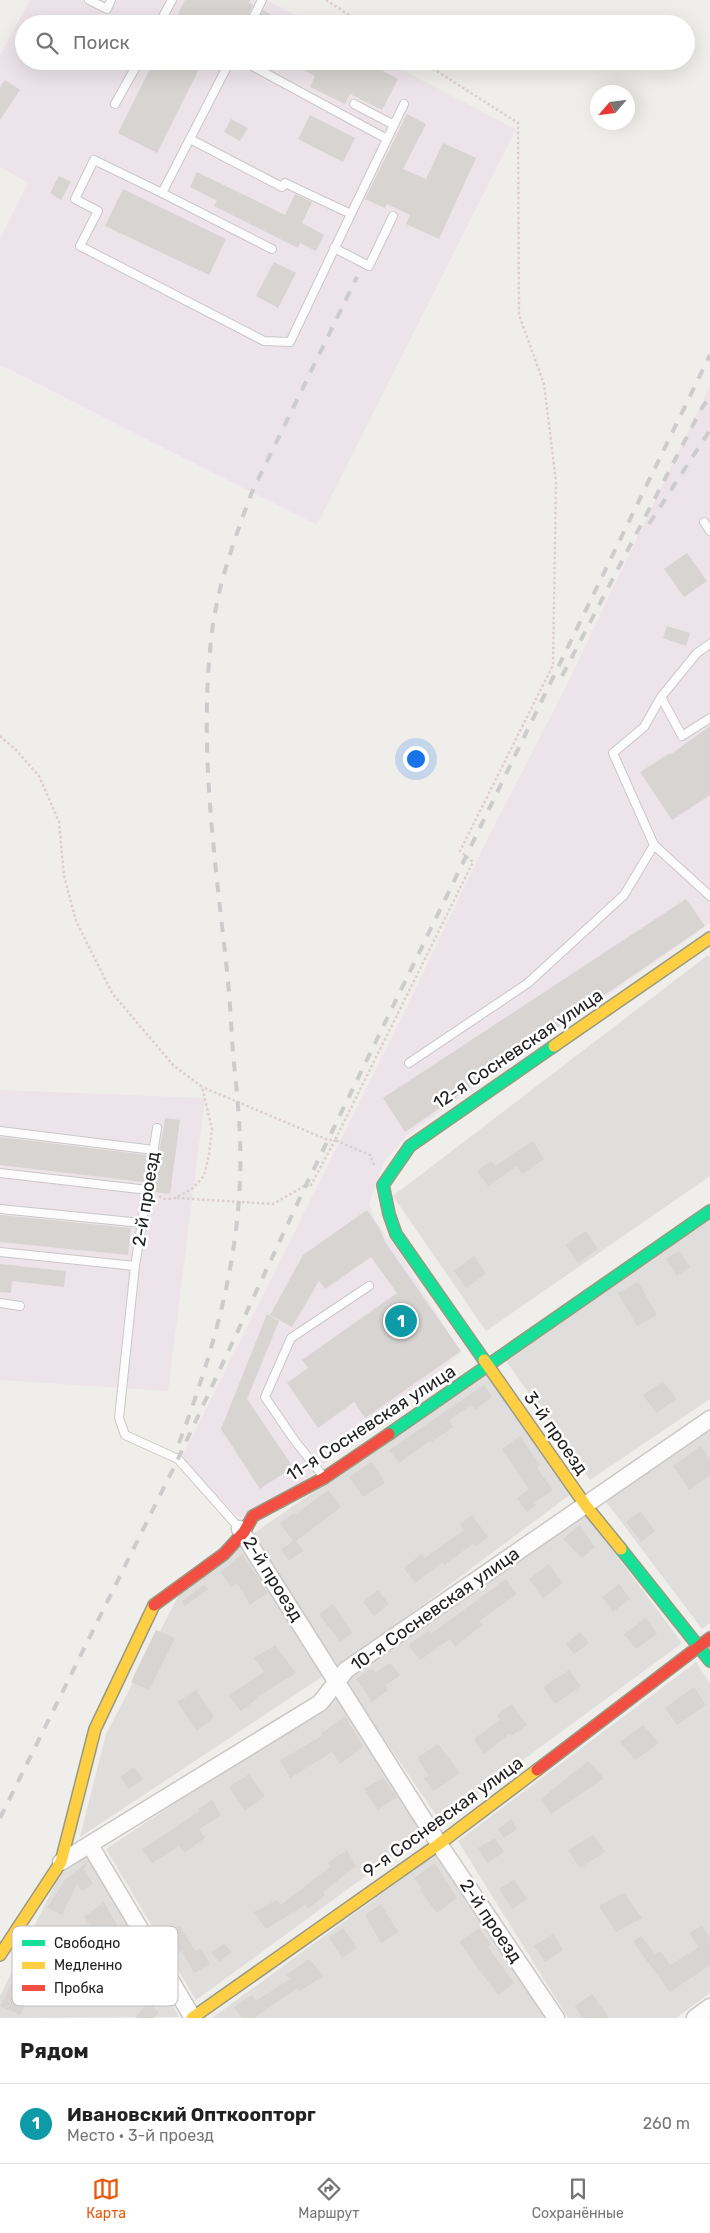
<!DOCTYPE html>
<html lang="ru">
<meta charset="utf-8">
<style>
body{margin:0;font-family:Rubik,sans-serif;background:#f6f6f6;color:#222}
.compass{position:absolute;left:590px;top:85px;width:45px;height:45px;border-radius:50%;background:#fff;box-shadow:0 5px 20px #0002;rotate:242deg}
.you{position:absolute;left:415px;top:758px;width:18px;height:18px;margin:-12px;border:4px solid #fff;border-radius:50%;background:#1a73e8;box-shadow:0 0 0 8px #1a73e833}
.badge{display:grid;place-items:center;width:32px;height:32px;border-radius:50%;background:#ea580c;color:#fff;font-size:16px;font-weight:700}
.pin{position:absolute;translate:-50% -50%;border:2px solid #fff;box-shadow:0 1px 5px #0006}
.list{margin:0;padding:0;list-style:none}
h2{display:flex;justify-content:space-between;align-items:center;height:65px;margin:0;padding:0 20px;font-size:21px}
h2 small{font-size:16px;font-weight:400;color:#767676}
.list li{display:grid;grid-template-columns:32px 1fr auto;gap:15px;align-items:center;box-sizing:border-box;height:80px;padding:0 20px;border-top:1px solid #e0e0e0}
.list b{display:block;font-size:19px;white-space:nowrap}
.list p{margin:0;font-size:16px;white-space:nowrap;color:#767676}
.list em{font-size:16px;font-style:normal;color:#767676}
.icon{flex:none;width:28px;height:28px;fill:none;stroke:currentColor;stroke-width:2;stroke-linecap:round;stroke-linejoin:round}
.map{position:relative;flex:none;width:710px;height:2018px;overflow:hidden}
.search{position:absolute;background:#fff;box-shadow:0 5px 20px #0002;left:15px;right:15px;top:15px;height:55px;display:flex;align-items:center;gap:12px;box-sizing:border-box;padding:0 18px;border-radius:28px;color:#767676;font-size:19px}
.sheet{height:145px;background:#fff}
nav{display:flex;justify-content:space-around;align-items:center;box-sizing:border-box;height:70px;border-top:1px solid #e0e0e0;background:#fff;font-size:14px;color:#767676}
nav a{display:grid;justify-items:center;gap:2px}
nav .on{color:#ea580c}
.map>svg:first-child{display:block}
.residential{fill:#dfdedc}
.industrial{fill:#ede4e9}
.building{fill:#d7d4d2}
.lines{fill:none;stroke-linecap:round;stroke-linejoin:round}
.lane-casing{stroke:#c9c8c7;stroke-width:10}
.street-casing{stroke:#c9c8c7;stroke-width:19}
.fast-casing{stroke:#999a82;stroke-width:14}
.slow-casing{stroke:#999a82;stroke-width:14}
.jam-casing{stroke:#999a82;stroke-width:14}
.path{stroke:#dccecd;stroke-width:2.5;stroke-dasharray:2.5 2.5;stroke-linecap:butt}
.lane{stroke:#fdfcfc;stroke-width:8}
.street{stroke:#fdfcfc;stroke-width:16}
.fast{stroke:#16e098;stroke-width:11}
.slow{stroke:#ffcf43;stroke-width:11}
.jam{stroke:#f24e42;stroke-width:11}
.rail{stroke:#ccc;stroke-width:4;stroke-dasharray:10 10;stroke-linecap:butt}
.labels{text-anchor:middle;stroke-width:5;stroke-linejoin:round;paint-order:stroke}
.street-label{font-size:18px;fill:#222;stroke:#fff}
.key{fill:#fff;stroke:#bdbdbd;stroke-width:1}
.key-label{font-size:14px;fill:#222}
</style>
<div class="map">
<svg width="710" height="2018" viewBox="0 0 710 2018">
<rect width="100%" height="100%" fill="#f0eeeb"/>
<path class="residential" d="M708,955l2,3v218l-224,155 -93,-135z
M710,1205v194l-120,81 -91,-129z
M487,1372l84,122 -232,173 -89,-131z
M710,1428v195l-8,6 -98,-130z
M585,1513l97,130 -242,178 -96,-141z
M248,1537l86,132 -254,168 26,-103 73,-139z
M696,1662l14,21v310l-34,25h-108l-110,-177z
M347,1689l90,135 -241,176 -90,-151z
M450,1844l109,174h-347z
M89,1851l90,166 -179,1v-22l64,-130z"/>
<path class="industrial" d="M30,0h237l46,24h-289v37h361l131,68 -199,396 -317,-160v-126l28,-56 -28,-16v-112z
M710,386v536l-10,9 -292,203 -23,26 -16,43 6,17 22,29 64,104 -210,171 -16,-10 -54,-55 217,-434 87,-181 80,-156z
M0,1090l205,8 -37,293 -168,-11z"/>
<path class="building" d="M185,0h65l-1,3 4,2 -8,17 -11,-5 -3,5 -6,-3 -3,5h-49z
M263,10l26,14h-33z
M154,61h49l-46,92 -39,-20z
M285,61h79l34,18 -16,31 -32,-16 -5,10 -35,-17 5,-11z
M5,80l15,10 -20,30v-32z
M407,114l19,10 -23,45 23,10 17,-36 33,15 -37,81 -33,-15 4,-9 -23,-11 -2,4 -20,-9z
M310,115l45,23 -12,24 -45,-23z
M231,119l17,9 -8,13 -16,-9z
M197,172l88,43 10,-21 17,8 -10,21 22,12 -8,16 -16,-8 -2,5 -84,-42 3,-5 -27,-14z
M59,176l12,6 -10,18 -11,-7z
M123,189l103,50 -17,36 -104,-49z
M274,262l22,11 -18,35 -22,-12z
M687,553l20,28 -23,16 -20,-28z
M667,626l23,7 -4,13 -23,-8z
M710,726v69l-38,25 -32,-48 30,-19 1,1z
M686,899l19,27 -300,206 -22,-34z
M165,1118l15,2 -10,74 -15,-2 1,-8 -2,-1z
M0,1137l147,18 -4,27 -143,-17z
M533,1141l11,18 -22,15 -5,-8 -29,20 -11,-15 14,-10 4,5z
M367,1210l13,19 5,13 76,109 -96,67 -11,-16 -36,26 -31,-45 21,-15 -6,-8 95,-67 -26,-36 -46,32 -6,-8 -27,46 -22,-12 33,-60z
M0,1215l131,13 -3,27 -128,-13z
M586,1231l12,18 -20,14 -12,-18z
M679,1251l11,16 -13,9 -11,-17z
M474,1256l12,18 -20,14 -12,-17z
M0,1264l66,7 -2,16 -52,-6 -1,12 -11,-1z
M638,1282l19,33 -20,11 -19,-33z
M267,1314l12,7 -32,78 46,68 -33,22 -39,-60z
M663,1381l13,18 -20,14 -13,-18z
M484,1385l8,12 -17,13 -4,-5 -22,15 4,7 -23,16 -1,-2 -30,22 -10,-13z
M520,1436l20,29 -3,3 16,22 -19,13 2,2 -9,7 -10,-14 12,-9 -27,-40z
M701,1446l9,14v15l-21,15 -16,-24z
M372,1462l13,21 -22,14 -14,-20z
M328,1490l13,17 -45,34 7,10 -14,10 -8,-11 12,-9 -13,-18 14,-10 1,2z
M640,1511l15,20 -14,11 -15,-20z
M472,1515l16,22 -12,9 -2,-3 -30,22 -1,-3 -28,21 -11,-15 18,-14 3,4 39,-28 -4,-6z
M580,1525l15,22 -13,11 -19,-19z
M242,1554l26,39 -18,12 -13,-22 -6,4 -10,-15z
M549,1564l14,19 -20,15 -14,-19z
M506,1579l11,15 -38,27 3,4 -27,22 -5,-8 -30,21 -12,-15 21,-14 2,3z
M619,1584l11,15 -17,13 -11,-15z
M204,1585l4,4 -23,17 -3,-5z
M378,1590l11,14 -15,12 -11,-14z
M333,1604l19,29 -12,9 -21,-28z
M646,1618l11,16 -21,15 -12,-15z
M156,1630l19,8 -26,52 -18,-8z
M580,1632l9,11 -15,11 -8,-10z
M275,1645l21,28 -39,24 1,1 -17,13 -12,-16 35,-23 -10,-14z
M390,1663l10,12 -15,11 3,4 -16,12 -16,-23 15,-11 4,5z
M569,1670l12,16 -26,18 -12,-17z
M694,1687l12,18 -29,20 -12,-17z
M196,1690l18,27 -17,14 -20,-29z
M512,1704l15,21 -16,11 -2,-2 -25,20 -10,-15 26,-19 -3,-5z
M345,1716l18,31 -23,17 -8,-12 -42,26 -10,-18 42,-24 -1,-2z
M643,1725l16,18 -24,17 -15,-18z
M438,1744l22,29 -27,18 -9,-13 5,-2 -12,-18z
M588,1761l16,17 -53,36 -10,-15z
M134,1767l9,12 -14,10 -9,-12z
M249,1774l16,22 -20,15 -16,-24z
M383,1778l14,19 -19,13 -14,-21z
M212,1800l9,15 -22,14 6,9 -21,15 -5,-7 -27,17 -10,-14 27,-17 30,-21 -1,-2z
M511,1819l6,10 -13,9 -6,-9z
M593,1835l12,17 -25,16 -12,-18z
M495,1838l9,14 -17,11 -9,-15z
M347,1850l9,16 -33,26 2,3 -17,14 -3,-4 -39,24 -12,-17 23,-12 4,5 49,-38 -3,-4z
M88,1861l-4,8 9,15 -11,7 -5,-7 -15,31 -15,-7 18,-28z
M435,1863l22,35 -20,15 -17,-23 2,-2 -8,-10z
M514,1880l13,19 -15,10 -13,-20z
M624,1893l18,25 -26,14 -17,-26z
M104,1902l17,30 -19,13 -18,-28z
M381,1904l17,28 -17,11 -16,-28z
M180,1926l15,25 6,-3 9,16 -16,9 -12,-21 2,-2 -7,3 -13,-19z
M702,1926l8,12v27l-40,27 -37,-50 8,-6 14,18 6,-3 9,14 29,-18 -10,-14z
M343,1928l14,20 -15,10 -13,-20z
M479,1928l12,16 -3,3 26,36 -16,12 -39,-53z
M553,1934l10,16 -18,12 -11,-16z
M224,1944l8,8 -13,10 -8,-10z
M309,1959l14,17 -23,15 -3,-3 -43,30h-12l-8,-11 18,-12 4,6 34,-22 -4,-4z
M12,1983l20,10 -12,22 -20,-9z
M592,1994l17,24h-27l-7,-12z
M147,2002l12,10 -5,6h-18z"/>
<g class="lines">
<g class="lane-casing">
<path id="lane" d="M89,0l18,9 4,-9
M159,24l13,-24
M250,24l12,-24
M230,61l-68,132 110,56
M243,61l144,78
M115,104l24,-43
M354,104l40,21
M190,139l92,48 3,-4 66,31 53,-110
M162,193l-68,-33 -19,39 23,12 -18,35 184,95 26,1 61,-128
M334,248l35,18 24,-50
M704,522l6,9
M661,697l36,-44 13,-9
M654,845l-41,-92 31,-26 17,-30 21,39 28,-18
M409,1063l119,-80 96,-88 30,-50 56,51
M157,1128l-22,138 -16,152 6,17 53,24 62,70
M0,1131l154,19
M0,1173l148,17
M0,1209l142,14
M0,1252l135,14
M0,1303l20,3
M323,1476l-28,-35 -30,-44 26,-59 78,-52"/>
</g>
<g class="street-casing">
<path id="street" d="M240,1529l199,315 117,174
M90,1845l103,173
M61,1862l259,-159 26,-33 364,-251
M695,2018l15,-11"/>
</g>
<g class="fast-casing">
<path id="fast" d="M484,1360l-88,-126 -7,-20 -6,-29 27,-39 144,-100
M389,1434l321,-223
M621,1549l89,112"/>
</g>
<g class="slow-casing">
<path id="slow" d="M554,1046l156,-108
M484,1360l102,146 35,43
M0,1955l61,-93 34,-133 59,-124
M192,2018l247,-174 98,-74"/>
</g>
<g class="jam-casing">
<path id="jam" d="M154,1605l70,-51 20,-22 9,-16 71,-38 65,-44
M537,1770l173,-132"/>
</g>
<path class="path" d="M326,0l37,24
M0,736l16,14 23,26 20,46 5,54 12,45 36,72 61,72 29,22 10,42 -3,26 -5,21 -11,12 -18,10 -10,1 -7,-3
M374,1165l-4,-10 -35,-15 138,-278 -13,-11 93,-186 3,-183 -12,-98 -25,-69 -1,-192 -97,-62
M177,1198l96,6 33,-19 4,2 25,-47h-7l-126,-53"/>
<use href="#lane" class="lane"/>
<use href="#street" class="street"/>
<use href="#fast" class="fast"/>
<use href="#slow" class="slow"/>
<use href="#jam" class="jam"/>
<path class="rail" d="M649,524l61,-94
M562,676l141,-270 7,-8
M179,1443c32,-85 58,-173 61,-264 2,-42 -3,-84 -7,-126 -2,-27 -3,-55 -6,-82 -12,-113 -29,-226 -15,-339 6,-48 23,-95 40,-140l105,-215
M0,1818l178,-359 128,-274 404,-830"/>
</g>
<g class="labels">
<g class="street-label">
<text transform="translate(518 1049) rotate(-34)" y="6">12-я Сосневская улица</text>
<text transform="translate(146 1199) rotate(-81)" y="6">2-й проезд</text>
<text transform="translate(371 1423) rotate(-33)" y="6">11-я Сосневская улица</text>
<text transform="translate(556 1433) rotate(55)" y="6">3-й проезд</text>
<text transform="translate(273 1579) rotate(58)" y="6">2-й проезд</text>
<text transform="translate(435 1609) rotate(-35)" y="6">10-я Сосневская улица</text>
<text transform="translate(443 1817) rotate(-36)" y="6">9-я Сосневская улица</text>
<text transform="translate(491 1921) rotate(56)" y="6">2-й проезд</text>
</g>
</g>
<rect x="12" y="1926" width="166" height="80" rx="8" class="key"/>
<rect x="22" y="1940" width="23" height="6" fill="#16e098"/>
<rect x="22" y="1962" width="23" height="7" fill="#ffcf43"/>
<rect x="22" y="1985" width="23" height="6" fill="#f24e42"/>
<g class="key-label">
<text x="54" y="1948">Свободно</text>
<text x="54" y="1970">Медленно</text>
<text x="54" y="1993">Пробка</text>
</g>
</svg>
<svg class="compass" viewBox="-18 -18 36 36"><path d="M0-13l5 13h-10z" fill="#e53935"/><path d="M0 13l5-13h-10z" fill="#767676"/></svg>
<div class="you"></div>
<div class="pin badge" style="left:401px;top:1321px;background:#0f9aa8">1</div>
<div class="search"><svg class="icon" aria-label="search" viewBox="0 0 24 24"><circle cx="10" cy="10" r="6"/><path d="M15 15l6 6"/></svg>Поиск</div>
</div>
<section class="sheet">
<h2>Рядом<small></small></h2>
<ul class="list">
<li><span class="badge" style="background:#0f9aa8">1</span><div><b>Ивановский Опткоопторг</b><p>Место · 3-й проезд</p></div><em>260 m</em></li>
</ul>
</section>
<nav>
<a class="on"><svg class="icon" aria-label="map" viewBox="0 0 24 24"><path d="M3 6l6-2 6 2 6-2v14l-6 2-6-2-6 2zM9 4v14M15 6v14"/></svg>Карта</a>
<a><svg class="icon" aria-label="directions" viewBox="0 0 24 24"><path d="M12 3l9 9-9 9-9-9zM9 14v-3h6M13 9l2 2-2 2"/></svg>Маршрут</a>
<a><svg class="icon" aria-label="saved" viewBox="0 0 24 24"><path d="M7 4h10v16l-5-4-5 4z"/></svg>Сохранённые</a>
</nav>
